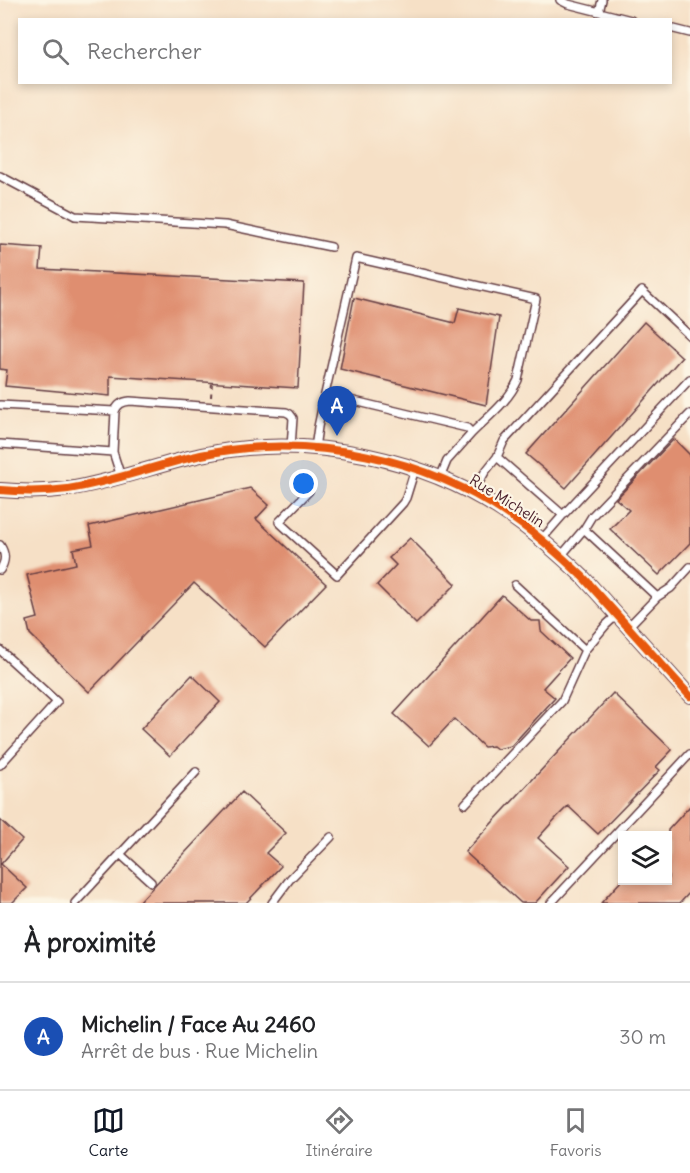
<!DOCTYPE html>
<html lang="fr">
<meta charset="utf-8">
<style>
body{margin:0;font-family:Delius,sans-serif;background:#f2f2f2;color:#202124}
.controls{position:absolute;right:18px;bottom:18px;display:grid;overflow:hidden;border-radius:0px;box-shadow:0 3px 9px #0003}
.controls button{width:54px;height:54px;display:grid;place-items:center;padding:0;border:0;border-bottom:2px solid #e0e0e0;background:#fff;color:#202124;font:30px sans-serif}
.you{position:absolute;left:304px;top:484px;width:21px;height:21px;margin:-15px;border:4px solid #fff;border-radius:50%;background:#1a73e8;box-shadow:0 0 0 9px #1a73e833}
.badge{display:grid;place-items:center;width:39px;height:39px;border-radius:50%;background:#111827;color:#fff;font-size:20px;font-weight:700}
.pin{position:absolute;translate:-50% -50px;filter:drop-shadow(0 2px 3px #0008)}
.pin::after{content:'';position:absolute;top:32px;width:21px;height:18px;background:inherit;clip-path:polygon(0 0,100% 0,50% 100%)}
.list{margin:0;padding:0;list-style:none}
h2{display:flex;justify-content:space-between;align-items:center;height:78px;margin:0;padding:0 24px;font-size:26px}
h2 small{font-size:20px;font-weight:400;color:#757577}
.list li{display:grid;grid-template-columns:39px 1fr auto;gap:18px;align-items:center;box-sizing:border-box;height:108px;padding:0 24px;border-top:2px solid #e0e0e0}
.list b{display:block;font-size:22px;white-space:nowrap}
.list p{margin:0;font-size:20px;white-space:nowrap;color:#757577}
.list em{font-size:20px;font-style:normal;color:#757577}
.icon{flex:none;width:33px;height:33px;fill:none;stroke:currentColor;stroke-width:2;stroke-linecap:round;stroke-linejoin:round}
.map{position:relative;flex:none;width:690px;height:903px;overflow:hidden}
.search{position:absolute;background:#fff;box-shadow:0 3px 9px #0003;left:18px;right:18px;top:18px;height:66px;display:flex;align-items:center;gap:15px;box-sizing:border-box;padding:0 21px;border-radius:0px;color:#757577;font-size:22px}
.sheet{height:186px;background:#fff}
nav{display:flex;justify-content:space-around;align-items:center;box-sizing:border-box;height:84px;border-top:2px solid #e0e0e0;background:#fff;font-size:16px;color:#757577}
nav a{display:grid;justify-items:center;gap:3px}
nav .on{color:#111827}
.map>svg:first-child{display:block}
.building{fill:#df8e6f}
.lines{fill:none;stroke-linecap:round;stroke-linejoin:round}
.lane-casing{stroke:#643c42;stroke-width:10}
.street-casing{stroke:#643c42;stroke-width:16}
.path{stroke:#643c42;stroke-width:2;stroke-dasharray:4.5 4.5;stroke-linecap:butt}
.lane{stroke:#fff;stroke-width:7}
.street{stroke:#fff;stroke-width:14}
.cycleway-casing{stroke:#fcf5e5;stroke-width:11}
.cycleway{stroke:#e8590c;stroke-width:8}
.labels{text-anchor:middle;stroke-width:4.5;stroke-linejoin:round;paint-order:stroke}
.street-label{font-size:15px;fill:#4a1f2b;stroke:#fcf5e5}
</style>
<div class="map">
<svg width="690" height="903" viewBox="0 0 690 903">
<rect width="100%" height="100%" fill="#fcf5e5"/>
<filter id="ink" filterUnits="userSpaceOnUse"><feTurbulence type="fractalNoise" baseFrequency=".0167" numOctaves="2"/><feDisplacementMap in="SourceGraphic" scale="12" xChannelSelector="R" yChannelSelector="G"/><feConvolveMatrix kernelMatrix="1 2 1 2 8 2 1 2 1" color-interpolation-filters="sRGB"/></filter>
<filter id="wash" filterUnits="userSpaceOnUse"><feTurbulence type="fractalNoise" baseFrequency=".008" numOctaves="4" result="noise"/><feDisplacementMap in="SourceGraphic" scale="24" xChannelSelector="R" yChannelSelector="G"/><feGaussianBlur stdDeviation="1.35" result="paint"/><feColorMatrix in="noise" values="0 0 0 0 0 0 0 0 0 0 0 0 0 0 0 0 0 1.4 0 .05"/><feComposite in="paint" operator="in"/></filter>
<g filter="url(#wash)">
<rect width="100%" height="100%" fill="#f6e0c6"/>
<g id="blocks">
<path class="building" d="M0,245l42,3 -2,21 264,14 -6,105 -188,-12v20l-105,-10 2,-16 -7,-1z
M354,298l101,25 4,-15 40,9 -13,88 -146,-36z
M644,322l38,35 -116,131 -40,-34z
M674,439l16,16v88l-31,32 -49,-46 19,-19 -13,-11z
M250,488l19,17 -13,14 70,65 -61,63 -71,-64 -105,109 -59,-58 -3,-13 11,-3 -11,-43 49,-11 -3,-15 20,-4 -4,-19z
M410,538l46,46 -40,40 -39,-39 19,-20 -7,-7z
M502,595l29,26h9l1,10 29,27 -27,30 12,10 -44,48 -14,3 -4,-3 -9,1 -30,-28 -25,27 -35,-32z
M192,675l28,27 -50,54 -29,-27z
M613,693l59,57 -16,17 4,3 -62,64 -30,-28 -11,11 -19,21 31,28 -34,37h-14l-56,-51z
M242,792l44,41 -20,20 15,13 -35,37h-108z
M690,806v86l-10,11h-79l21,-23h46v-50z
M0,820l22,20 -21,24 26,24 -15,15h-12z"/>
</g>
</g>
<g filter="url(#ink)">
<use href="#blocks" fill-opacity="0" stroke="#643c42" stroke-width="1.5"/>
<g class="lines">
<g class="lane-casing">
<path id="lane" d="M560,0l8,4 63,16
M599,12l3,-12
M670,28l20,5
M0,176l75,40 150,9 106,22
M325,394l31,-136 180,41 -18,81c-10,22 -29,36 -46,53
M0,405l115,6 -2,41
M115,411c3,-7 7,-9 15,-10l156,11 4,2 3,4 -2,29
M0,444l113,8 8,25
M315,448l3,-21 7,-33 142,34 5,5 -25,28 -7,17
M497,457l7,-16 138,-150 48,45
M309,491l-30,31 58,53 66,-72 3,-5 9,-29
M473,493l12,-21 12,-15 66,58 -21,24
M563,515l127,-136
M584,529l8,-13 98,-102
M0,545c6,9 6,16 0,25
M561,556l23,-27 73,68 -29,30
M515,585l70,65 21,-25 11,-10
M657,597l14,-9 19,-21
M0,650l57,52 -57,63
M465,804l97,-103 23,-51
M120,854l31,28
M75,903l121,-131
M272,903l18,-24 41,-42
M551,903l139,-149"/>
</g>
<g class="street-casing">
<path id="street" d="M0,490c23,2 46,2 68,-1 45,-7 88,-24 133,-34 107,-23 228,2 316,66 24,17 45,36 66,56l107,119"/>
</g>
<path class="path" d="M211,397l1,-15"/>
<use href="#lane" class="lane"/>
<use href="#street" class="street"/>
<g class="cycleway-casing">
<path id="cycleway" d="M0,490c23,2 46,2 68,-1 45,-7 88,-24 133,-34 107,-23 228,2 316,66 24,17 45,36 66,56l107,119"/>
</g>
<use href="#cycleway" class="cycleway"/>
</g>
</g>
<g class="labels">
<g class="street-label">
<text transform="translate(507 501) rotate(32)" y="5">Rue Michelin</text>
</g>
</g>
</svg>
<div class="controls">
<button><svg class="icon" aria-label="layers" viewBox="0 0 24 24"><path d="M12 4l9 5-9 5-9-5zM3 14l9 5 9-5"/></svg></button>
</div>
<div class="you"></div>
<div class="pin badge" style="left:337px;top:436px;background:#1a4fb4">A</div>
<div class="search"><svg class="icon" aria-label="search" viewBox="0 0 24 24"><circle cx="10" cy="10" r="6"/><path d="M15 15l6 6"/></svg>Rechercher</div>
</div>
<section class="sheet">
<h2>À proximité<small></small></h2>
<ul class="list">
<li><span class="badge" style="background:#1a4fb4">A</span><div><b>Michelin / Face Au 2460</b><p>Arrêt de bus · Rue Michelin</p></div><em>30 m</em></li>
</ul>
</section>
<nav>
<a class="on"><svg class="icon" aria-label="map" viewBox="0 0 24 24"><path d="M3 6l6-2 6 2 6-2v14l-6 2-6-2-6 2zM9 4v14M15 6v14"/></svg>Carte</a>
<a><svg class="icon" aria-label="directions" viewBox="0 0 24 24"><path d="M12 3l9 9-9 9-9-9zM9 14v-3h6M13 9l2 2-2 2"/></svg>Itinéraire</a>
<a><svg class="icon" aria-label="saved" viewBox="0 0 24 24"><path d="M7 4h10v16l-5-4-5 4z"/></svg>Favoris</a>
</nav>
